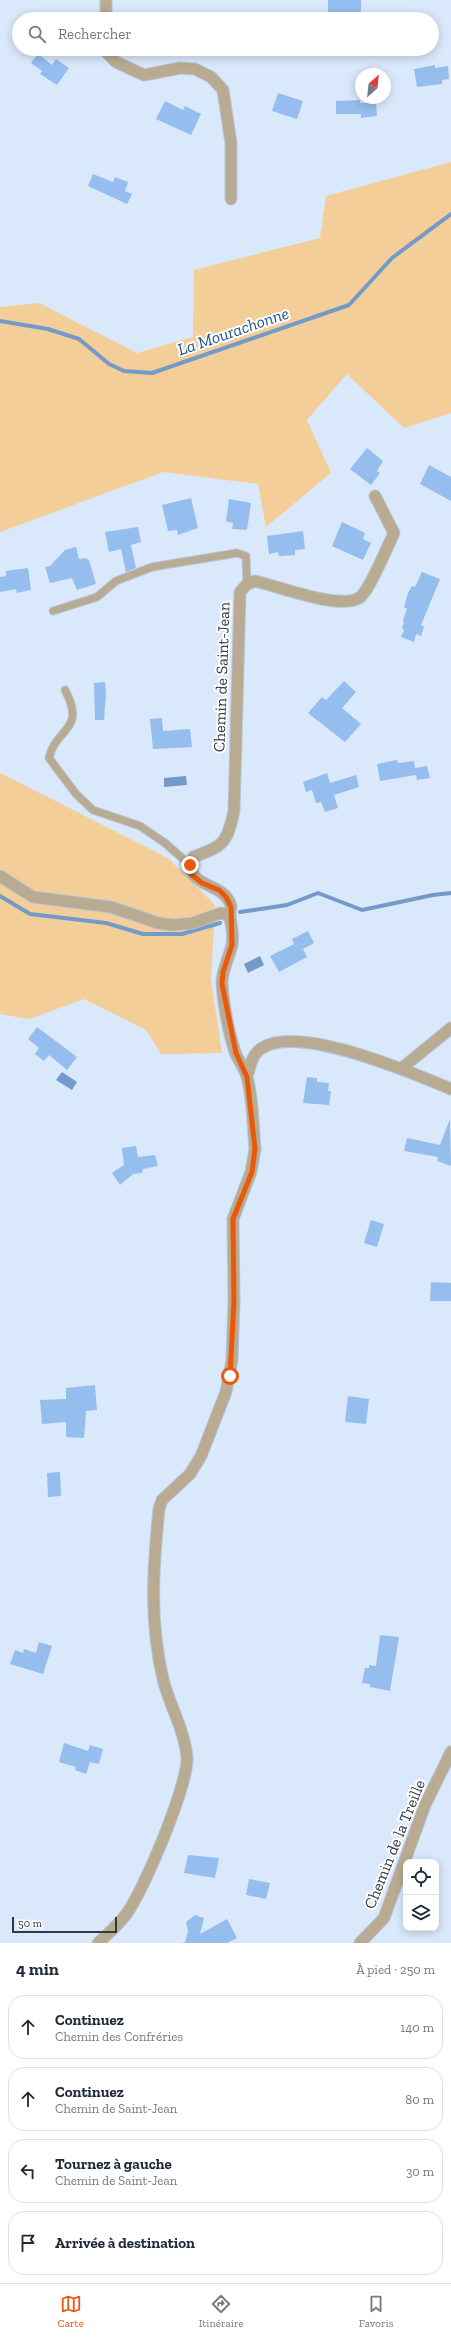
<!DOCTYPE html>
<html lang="fr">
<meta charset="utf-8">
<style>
body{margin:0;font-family:"Zilla Slab",serif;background:#f6f6f7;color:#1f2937}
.controls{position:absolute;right:12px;bottom:12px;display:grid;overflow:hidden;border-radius:8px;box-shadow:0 2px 10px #0003}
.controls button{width:36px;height:36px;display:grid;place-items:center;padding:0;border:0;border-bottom:1px solid #e0e1e3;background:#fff;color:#1f2937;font:20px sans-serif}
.compass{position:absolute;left:355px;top:68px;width:36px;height:36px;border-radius:50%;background:#fff;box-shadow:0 2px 10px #0003;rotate:27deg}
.scale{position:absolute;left:12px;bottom:10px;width:105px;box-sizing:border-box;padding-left:4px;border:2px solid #313942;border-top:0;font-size:11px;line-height:14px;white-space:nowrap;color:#313942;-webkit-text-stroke:3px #fff;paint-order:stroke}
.stop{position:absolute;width:12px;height:12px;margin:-9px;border:3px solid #ea580c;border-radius:50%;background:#fff}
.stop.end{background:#ea580c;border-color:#fff;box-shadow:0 1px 4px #0008}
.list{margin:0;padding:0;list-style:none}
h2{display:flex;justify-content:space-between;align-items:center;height:52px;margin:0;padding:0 16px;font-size:17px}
h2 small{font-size:13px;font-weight:400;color:#747a83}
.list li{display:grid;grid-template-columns:26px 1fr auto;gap:12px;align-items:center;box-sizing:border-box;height:64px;margin:0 8px 8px;padding:0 8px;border:1px solid #e0e1e3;border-radius:16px}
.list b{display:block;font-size:15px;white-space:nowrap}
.list p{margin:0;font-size:13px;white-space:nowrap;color:#747a83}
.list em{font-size:13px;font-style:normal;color:#747a83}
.icon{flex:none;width:22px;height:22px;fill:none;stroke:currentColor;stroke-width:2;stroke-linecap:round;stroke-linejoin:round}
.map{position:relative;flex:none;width:451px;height:1943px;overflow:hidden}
.search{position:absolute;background:#fff;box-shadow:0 2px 10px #0003;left:12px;right:12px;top:12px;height:44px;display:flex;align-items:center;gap:10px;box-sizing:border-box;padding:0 14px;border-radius:22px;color:#747a83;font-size:15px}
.sheet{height:340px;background:#fff}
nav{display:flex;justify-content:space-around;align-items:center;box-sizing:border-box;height:56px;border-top:1px solid #e0e1e3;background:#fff;font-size:11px;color:#747a83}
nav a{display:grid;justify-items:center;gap:2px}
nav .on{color:#ea580c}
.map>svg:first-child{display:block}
.green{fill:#f3ce98}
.water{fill:#739ac9}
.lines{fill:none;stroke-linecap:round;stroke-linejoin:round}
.stream{stroke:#739ac9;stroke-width:4}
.building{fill:#95bdee}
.service-casing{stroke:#b7c5d6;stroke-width:9}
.minor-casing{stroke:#b7c5d6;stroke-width:13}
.service{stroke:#b9aa92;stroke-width:7}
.minor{stroke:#b9aa92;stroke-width:11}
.route{stroke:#ea580c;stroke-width:5}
.labels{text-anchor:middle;stroke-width:4;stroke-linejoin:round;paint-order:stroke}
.street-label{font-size:16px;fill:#313942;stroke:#fff}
.water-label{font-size:17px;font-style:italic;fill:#1c528d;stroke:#fff}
</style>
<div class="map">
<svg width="451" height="1943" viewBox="0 0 451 1943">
<rect width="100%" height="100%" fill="#d9e8fb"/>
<path class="green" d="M451,162v251l-47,15 -57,-54 -40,46 24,53 -65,54 -8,-43 -95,-12 -163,60v-225l39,-4 98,50 56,-16 1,-67 126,-32 6,-42z
M0,773l168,85 47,47 -4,75 11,73 -61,1 -15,-24 -62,-31 -55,20 -29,-5z"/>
<path class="water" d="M186,776l1,9 -23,2v-9z
M260,956l4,9 -16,8 -4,-9z
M62,1072l15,10 -5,8 -16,-10z"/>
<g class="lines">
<path class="stream" d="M0,321l48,8 31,10 30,25 15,7 28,2 197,-68 43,-47 59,-44
M0,896l30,18 76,9 37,11h39l38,-11
M240,912l47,-7 31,-12 44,17 71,-15 18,-2"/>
</g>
<path class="building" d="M328,0h33v19h-11v-3l-22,1z
M38,54l14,11 4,-6 13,9 -12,17 -17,-11 2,-3 -11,-8z
M435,65v3l13,-2 1,13 -7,1v4l-25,3 -3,-18z
M278,93l25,8 -6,18 -25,-8z
M360,100v3h16l1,13 -16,2v-4h-25v-13z
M165,101l18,9 2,-4 16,8 -10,21 -35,-16z
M93,174l20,8 2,-5 13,5 -3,9 7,3 -5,10 -39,-18z
M367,448l16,13 -6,10 3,2 -9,12 -21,-16z
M429,465l22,12v24l-31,-17z
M191,498l7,30 -20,7 -1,-5 -9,1 -6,-26z
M229,499l22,4 -4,27 -15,-1 1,-6 -7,-2z
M342,522l23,11 -2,6 8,4 -8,17 -31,-14z
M138,527l3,15 -10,3 5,23 -10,4 -5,-23 -12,3 -4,-20z
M303,531l2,18 -10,1v5l-16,1 -1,-4 -9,2 -2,-18z
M76,547l3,12 6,-1 4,2 7,24 -19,6 -5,-12 -22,5 -5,-16 5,-1 15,-16z
M28,568l3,22 -14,3 -1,-4 -16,3v-15l6,-1v-5z
M422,572l18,7 -19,46 3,2 -3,9 -5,-2 -2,8 -13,-5 3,-7 -2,-2 2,-6 -1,-2 4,-11 -3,-2 4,-14 4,-7 3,1z
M344,681l12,11 -14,16 19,16 -16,18 -37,-29 14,-16 4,3z
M105,682l1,11 -2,27h-9l-1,-37z
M162,718l1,13 27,-2 2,18 -39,2 -3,-30z
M397,760l1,3 16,-2 1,7 12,-2 3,12 -13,2 -1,-5 -36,6 -3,-17z
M327,773l3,10 26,-8 3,12 -25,8 4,13 -13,4 -4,-10 -5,1 -4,-13 -6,2 -3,-10z
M308,931l6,12 -11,6 4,8 -28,15 -9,-16 24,-12 -2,-5z
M37,1027l40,30 -10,13 -18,-15 -5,6 -9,-7 4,-6 -11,-9z
M307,1077l10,1v4l12,1 -1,8h3l-2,14 -26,-2z
M450,1119l1,47 -14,-5 1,-4 -34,-6 3,-13 33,7z
M136,1146l2,11 17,-2 3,11 -15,3 -1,4 -9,1 -13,11 -8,-12 12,-8 -2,-17z
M371,1220l13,4 -7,23 -13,-4z
M431,1282l20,1v18h-21z
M95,1385l2,25 -11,1 -2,27 -18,-1v-15l-24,2 -2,-24 26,-1v-11z
M348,1396l21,3 -3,25 -21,-2z
M60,1472l1,24 -13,1 -1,-24z
M380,1635l19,2 -9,54 -20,-4v-3l-8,-1 3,-15h4v-3l7,1z
M39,1642l13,4 -9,28 -33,-10 5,-14 8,3 1,-4 12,4z
M64,1743l24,8 2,-6 13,4 -4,15 -9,-2 -4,12 -11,-4 1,-3 -17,-5z
M188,1855l31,3 -4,20 -31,-5z
M249,1879l21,4 -4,16 -20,-4z
M195,1915l9,3 -4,16 27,-15 10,19 -10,5h-45l3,-1 3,-11 -2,-9z"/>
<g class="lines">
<g class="service-casing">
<path id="service" d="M53,611l44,-14 19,-16 36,-14 85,-14 9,3 1,28
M65,690c22,41 -10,38 -16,68l27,36 17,16 47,16 25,17 25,22"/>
</g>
<g class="minor-casing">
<path id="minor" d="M106,0v19
M106,49v3l10,10 28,13 36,-7 15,1 16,8 12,13 8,53v56
M0,876l33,21 78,10 47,16 15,2 20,-2 28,-10 9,3
M402,1068l49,-40
M247,1077c3,-11 5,-23 15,-29 37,-24 151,25 189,41
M98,1943c9,-8 18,-16 26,-26 18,-21 64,-132 63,-159 -2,-26 -16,-50 -23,-75 -15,-59 -11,-115 -5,-174l3,-9 28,-26 11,-18 25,-64 6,-32 2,-59 -1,-82 18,-47 4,-23c-2,-22 -2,-51 -8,-72 -2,-9 -9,-16 -12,-25 -6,-18 -12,-49 -13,-69 0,-13 7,-25 10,-38 2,-11 -1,-19 -2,-30 0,-3 1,-6 1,-9 -7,-26 -49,-17 -38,-49 30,-11 34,-13 41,-46l6,-219 7,-8 8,-3c22,5 84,29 104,17 10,-6 29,-53 35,-65l-19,-37
M360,1943l24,-25 41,-113 26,-53"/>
</g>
<use href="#service" class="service"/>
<use href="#minor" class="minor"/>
</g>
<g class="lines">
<path class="route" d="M190,865l2,10 10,8 17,7 7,7 5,10 1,38 -9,27 -1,12 14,69 11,24 8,72 -3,23 -19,47 1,82 -4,75"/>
</g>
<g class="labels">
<g class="street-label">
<text transform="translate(221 677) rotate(-88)" y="6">Chemin de Saint-Jean</text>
<text transform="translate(394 1844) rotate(-68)" y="6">Chemin de la Treille</text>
</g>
<g class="water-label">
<text transform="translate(233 331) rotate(-19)" y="6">La Mourachonne</text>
</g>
</g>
</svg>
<div class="controls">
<button><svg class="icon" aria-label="locate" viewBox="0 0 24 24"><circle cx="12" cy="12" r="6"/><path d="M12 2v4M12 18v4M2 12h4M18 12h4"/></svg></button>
<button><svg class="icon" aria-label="layers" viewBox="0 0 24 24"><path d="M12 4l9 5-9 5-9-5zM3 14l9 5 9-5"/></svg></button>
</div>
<svg class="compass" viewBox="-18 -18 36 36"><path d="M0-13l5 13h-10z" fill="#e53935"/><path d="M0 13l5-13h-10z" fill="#747a83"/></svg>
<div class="scale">50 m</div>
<div class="stop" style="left:230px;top:1376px"></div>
<div class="stop end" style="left:190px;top:865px"></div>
<div class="search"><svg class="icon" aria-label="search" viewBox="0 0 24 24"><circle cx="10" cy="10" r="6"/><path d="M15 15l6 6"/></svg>Rechercher</div>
</div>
<section class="sheet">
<h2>4 min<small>À pied · 250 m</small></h2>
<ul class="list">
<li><svg class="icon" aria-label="ahead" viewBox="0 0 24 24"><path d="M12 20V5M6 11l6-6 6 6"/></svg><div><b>Continuez</b><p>Chemin des Confréries</p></div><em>140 m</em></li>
<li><svg class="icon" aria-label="ahead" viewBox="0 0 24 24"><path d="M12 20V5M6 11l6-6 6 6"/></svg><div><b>Continuez</b><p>Chemin de Saint-Jean</p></div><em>80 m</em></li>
<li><svg class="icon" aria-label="left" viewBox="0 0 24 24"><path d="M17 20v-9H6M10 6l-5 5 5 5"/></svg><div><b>Tournez à gauche</b><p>Chemin de Saint-Jean</p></div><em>30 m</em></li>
<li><svg class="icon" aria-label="arrive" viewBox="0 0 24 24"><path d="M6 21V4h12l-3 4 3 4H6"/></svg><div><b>Arrivée à destination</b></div></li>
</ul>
</section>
<nav>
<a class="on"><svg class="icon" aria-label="map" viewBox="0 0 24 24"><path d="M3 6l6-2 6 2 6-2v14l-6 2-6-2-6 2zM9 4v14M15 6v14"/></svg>Carte</a>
<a><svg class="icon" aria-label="directions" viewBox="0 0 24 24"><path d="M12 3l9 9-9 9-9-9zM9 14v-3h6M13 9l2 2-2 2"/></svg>Itinéraire</a>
<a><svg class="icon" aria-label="saved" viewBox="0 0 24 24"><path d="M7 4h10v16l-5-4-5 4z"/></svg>Favoris</a>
</nav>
